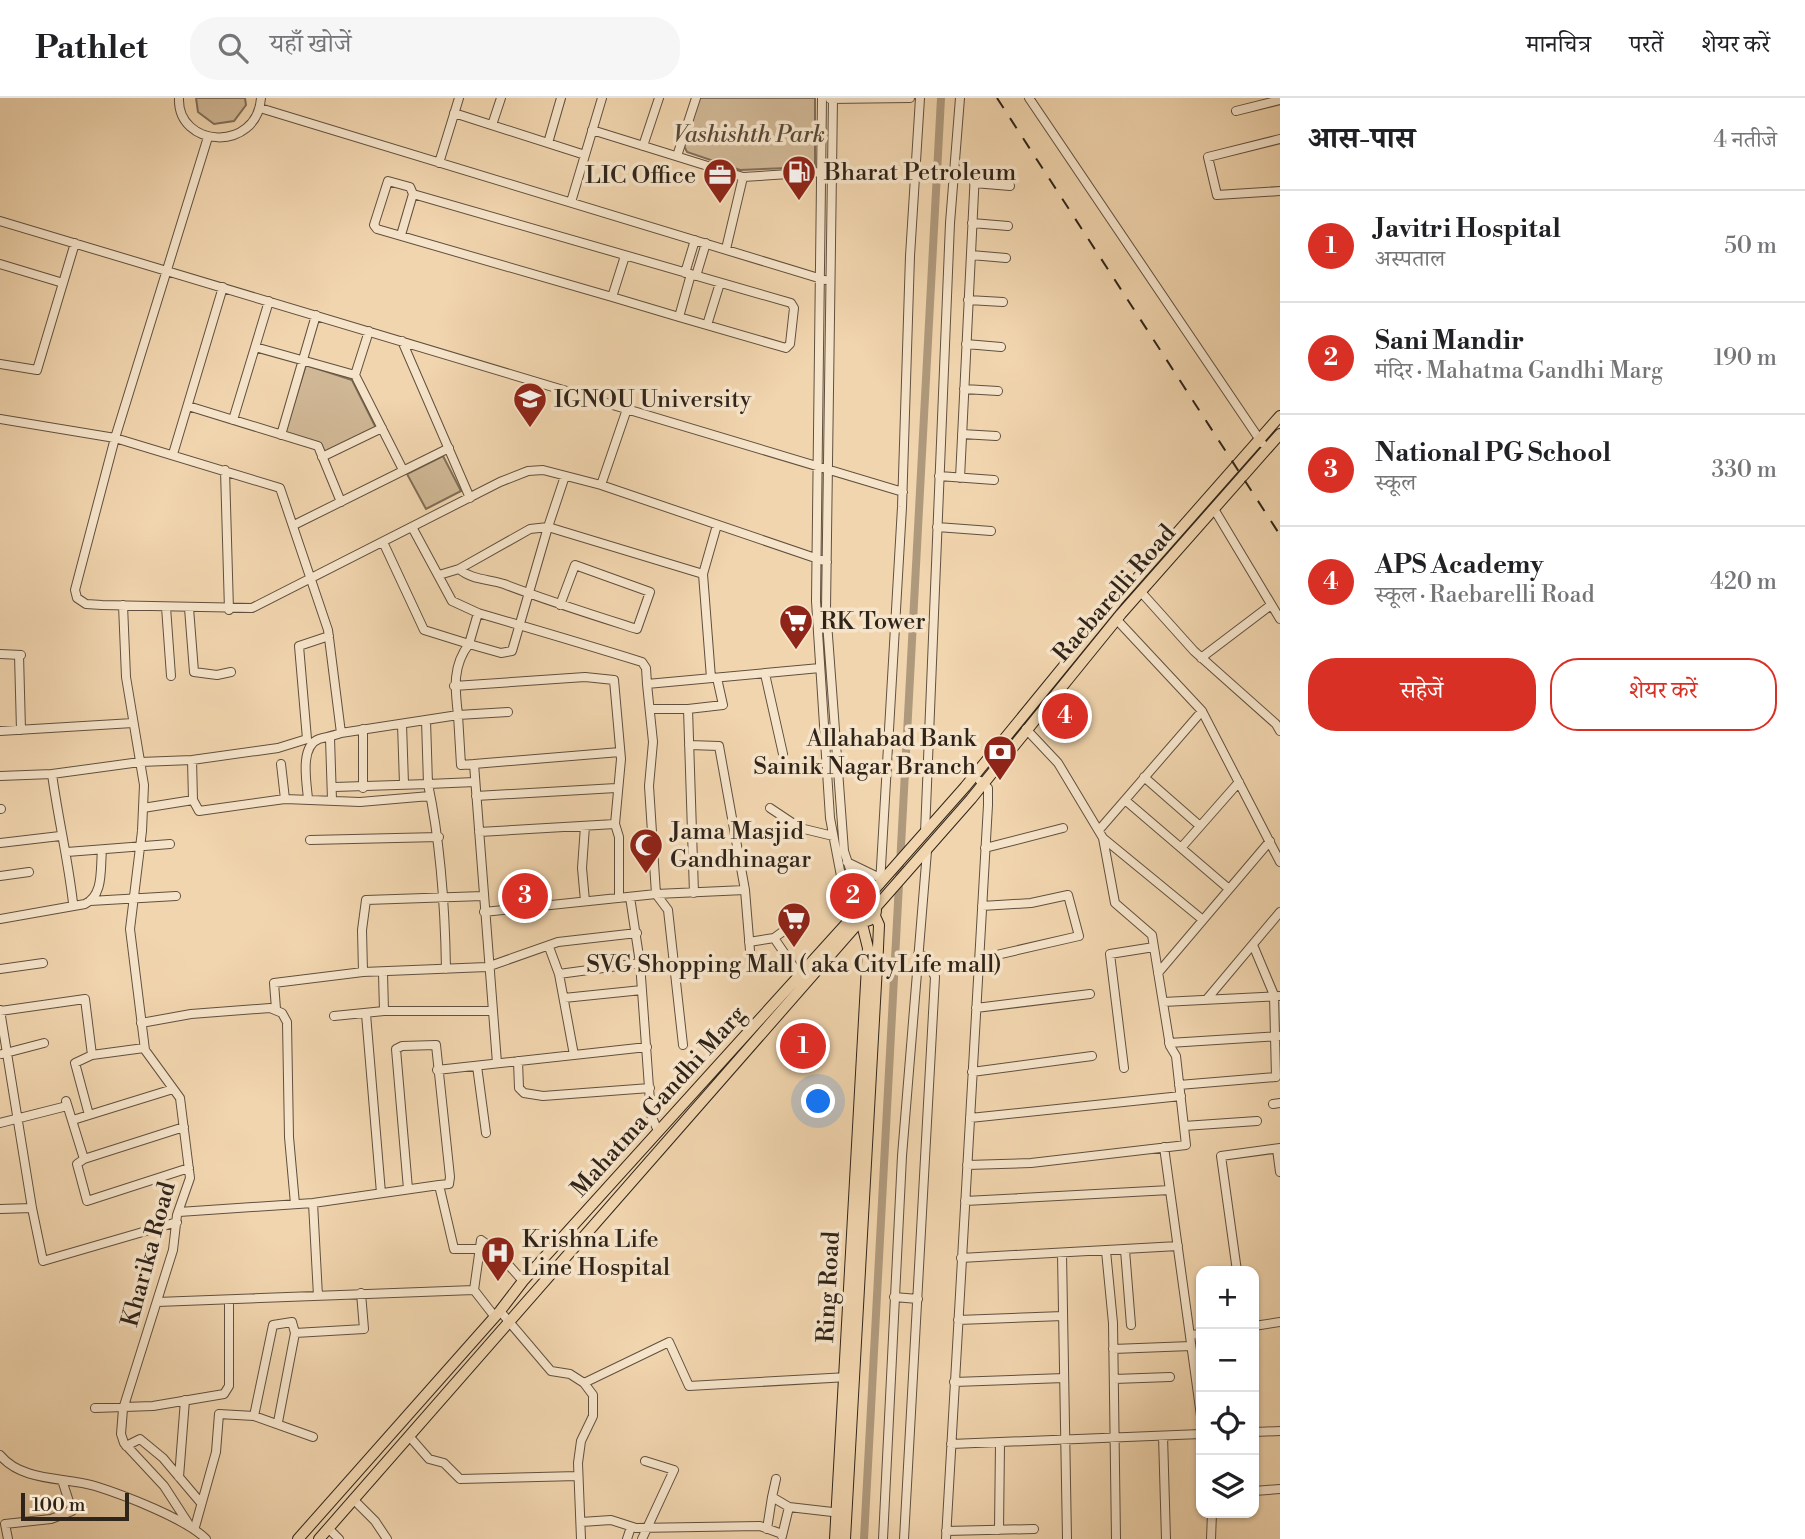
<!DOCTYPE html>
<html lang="hi">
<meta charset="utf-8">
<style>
body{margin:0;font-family:"Libre Bodoni","Noto Serif Devanagari",serif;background:#f6f6f6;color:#202124}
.controls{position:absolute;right:21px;bottom:21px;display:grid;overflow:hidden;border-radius:14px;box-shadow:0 2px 5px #0004}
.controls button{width:63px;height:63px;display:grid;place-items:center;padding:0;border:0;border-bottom:2px solid #e0e0e0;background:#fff;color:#202124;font:35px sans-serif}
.scale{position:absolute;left:21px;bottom:18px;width:108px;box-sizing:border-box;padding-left:7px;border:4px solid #2f241a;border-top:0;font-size:19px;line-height:24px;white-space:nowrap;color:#2f241a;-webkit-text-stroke:5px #f6e4ca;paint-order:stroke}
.you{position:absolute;left:819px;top:1004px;width:24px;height:24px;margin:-18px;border:5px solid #fff;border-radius:50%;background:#1a73e8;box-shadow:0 0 0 10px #1a73e833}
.badge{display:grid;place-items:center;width:46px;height:46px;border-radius:50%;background:#d93025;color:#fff;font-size:23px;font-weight:700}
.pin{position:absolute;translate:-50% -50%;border:4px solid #fff;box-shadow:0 2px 7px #0006}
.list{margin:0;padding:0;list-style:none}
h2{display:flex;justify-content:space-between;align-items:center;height:91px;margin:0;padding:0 28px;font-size:30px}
h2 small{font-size:23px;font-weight:400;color:#757577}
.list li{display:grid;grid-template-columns:46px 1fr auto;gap:21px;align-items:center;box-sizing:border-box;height:112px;padding:0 28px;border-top:2px solid #e0e0e0}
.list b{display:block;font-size:26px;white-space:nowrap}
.list p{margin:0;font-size:23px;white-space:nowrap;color:#757577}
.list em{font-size:23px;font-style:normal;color:#757577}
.actions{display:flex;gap:14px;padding:21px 28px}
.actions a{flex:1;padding:16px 0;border:2px solid #d93025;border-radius:28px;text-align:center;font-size:24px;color:#d93025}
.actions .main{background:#d93025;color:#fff}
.icon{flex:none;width:38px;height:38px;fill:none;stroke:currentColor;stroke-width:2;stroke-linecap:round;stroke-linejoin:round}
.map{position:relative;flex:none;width:1280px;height:1441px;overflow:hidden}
header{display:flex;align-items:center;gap:42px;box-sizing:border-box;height:98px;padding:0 35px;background:#fff;border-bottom:2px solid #e0e0e0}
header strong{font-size:33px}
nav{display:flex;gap:38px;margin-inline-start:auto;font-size:24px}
.search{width:490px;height:63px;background:#f6f6f6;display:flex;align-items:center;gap:18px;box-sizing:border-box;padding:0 24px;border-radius:28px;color:#757577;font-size:26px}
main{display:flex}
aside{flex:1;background:#fff}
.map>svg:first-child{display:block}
.green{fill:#d0b795;stroke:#806e58;stroke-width:2}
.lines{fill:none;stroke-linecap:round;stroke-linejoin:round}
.canal{stroke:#af997c;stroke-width:8}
.minor-casing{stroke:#60503f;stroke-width:10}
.major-casing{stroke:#2f241a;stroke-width:12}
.minor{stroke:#f6e4ca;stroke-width:8}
.major{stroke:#f1d5ae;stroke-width:10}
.rail{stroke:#2f241a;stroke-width:2;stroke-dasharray:12 12;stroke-linecap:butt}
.labels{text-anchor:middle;stroke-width:7;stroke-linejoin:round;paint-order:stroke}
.park-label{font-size:24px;font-style:italic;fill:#574939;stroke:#f6e4ca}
.poi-label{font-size:24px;fill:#2f241a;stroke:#f6e4ca;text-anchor:start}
.street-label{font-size:24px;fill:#2f241a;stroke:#f6e4ca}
</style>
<header>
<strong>Pathlet</strong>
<div class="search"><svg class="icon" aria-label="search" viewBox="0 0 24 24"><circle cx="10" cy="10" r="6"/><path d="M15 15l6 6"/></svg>यहाँ खोजें</div>
<nav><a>मानचित्र</a><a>परतें</a><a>शेयर करें</a></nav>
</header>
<main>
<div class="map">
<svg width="1280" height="1441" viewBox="0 0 1280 1441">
<rect width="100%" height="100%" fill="#f1d5ae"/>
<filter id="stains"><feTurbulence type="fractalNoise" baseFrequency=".00286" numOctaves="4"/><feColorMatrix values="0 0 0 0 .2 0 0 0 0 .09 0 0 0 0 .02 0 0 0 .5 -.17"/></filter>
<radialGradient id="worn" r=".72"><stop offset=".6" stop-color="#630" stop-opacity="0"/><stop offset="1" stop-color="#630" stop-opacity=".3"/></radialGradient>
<path class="green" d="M196,0h49l1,7 -12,16 -20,3 -16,-12z
M699,0h116v69l-75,3 -53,-18 -4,-8z
M306,267l46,15 24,48 -52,25 -39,-21z
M443,358l18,35 -35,18 -19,-35z"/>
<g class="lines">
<path class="canal" d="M864,1441l77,-1441"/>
<g class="minor-casing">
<path id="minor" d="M179,0c-2,50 78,55 82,0
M822,0l-6,503 14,217 15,79 9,12
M833,0l-7,511 18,242 12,36 10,12
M1029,0l233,345
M830,1l80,-1
M260,10l565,172
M1236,13l44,-11
M454,15l131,42
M492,27l9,-27
M592,32l151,47 78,-5
M208,39l-93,301 -40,152 2,8 9,6 16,1 150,3 248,-126 28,-11 15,-1 58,15 226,77
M1280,41l-72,18 9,38 63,-4
M548,45l13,-45
M643,48l16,-48
M677,58l19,-58
M439,65l20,-65
M974,85l36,3
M571,104l31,-104
M0,123l903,271
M972,125l36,3
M401,137l12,-41
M726,151l17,-72
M971,157l35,3
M625,158l-13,41 -235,-68 -3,-4 14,-44 22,6 3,7 378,109 3,5 -4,36 -4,4 -107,-31
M0,166l63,19
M685,175l10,-33
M696,178l10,-33
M612,199l67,20 12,-43
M968,202l35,2
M707,227l13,-42
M402,243l68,157
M966,246l35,3
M255,249l100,28 48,95
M0,266l37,6 38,-127
M355,277l14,-44
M964,291l34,2
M188,308l130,40 23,56
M0,321l115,19 165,50 48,142 13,103 117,-18c-3,-26 -6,-49 11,-71l-45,-14 -41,-88
M233,322l36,-119
M962,336l34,2
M281,337l35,-120
M173,356l50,-167
M322,359l60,-29
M225,372l4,140
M939,378l55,4
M960,380l15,-306
M601,387l26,-76
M1214,411l66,110
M294,427l155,-77
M412,429l40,74 26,12
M937,429l54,4
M459,471c13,11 30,10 45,15 44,17 89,31 133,45l13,-37 -75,-27 -15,40
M703,476l14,-49
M439,477l20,-6 71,-40 18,-2 17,-51
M1141,494l53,59 82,73 4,7
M123,507l3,72 18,108 -2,46 -12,98 15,121 35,48 10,80 -13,37 -4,35 -50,159 -2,25 3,9 40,43 24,37
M166,509l5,69
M189,510l5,64 23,3 14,-3
M1117,522l85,91 78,151
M0,556l21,1
M19,557l2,75
M1201,560l70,-53
M765,576l18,80
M711,580l-8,-104 -155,-47 -36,124 -11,2 -32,-9 9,-31c55,16 109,32 164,49l4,6 1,16 173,-16
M647,586l6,58 -4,44 7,108 12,16 15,135
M454,588l131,-9 29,3 7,79 -6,65 4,13v61
M650,611h38l35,-4 -6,-27
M688,611l6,184
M426,622l2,64 47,-2
M402,626l2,60
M363,631v59
M0,633l133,-8
M330,640l2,62
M689,647l30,1 26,144 6,73
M281,666l4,35 75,3 70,-6
M474,666l146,-12
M0,678l52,-2
M1144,679l56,49
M334,689l94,-3c13,61 17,122 18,185
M476,698l140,-8
M308,701c-1,-15 -9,-53 11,-60 7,-2 14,-3 22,-6
M193,702l6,11 86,-12
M1125,702l104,89
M143,710l50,-8 -1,-40
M770,710l30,20 33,8
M0,711h1
M585,728l-3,42 3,33
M1099,732l103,-119
M479,734l136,-8
M925,735l25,-610 10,-125
M1103,740l100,82
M310,742l129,-3
M0,745l60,-7
M985,750l78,-20
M1181,750l58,-66
M67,754l103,-8
M847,764l31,15
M0,778l29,-4
M880,786l22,-377 8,-251 10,-158
M630,799l10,66 11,152 7,16
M90,803l86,-5
M73,805c-5,-44 -15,-85 -21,-129l88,-12 52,-2 86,-12 29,-9 -8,-93 30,-10
M484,814l172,-18 89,-4
M0,821l85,-15c19,-9 15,-35 17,-53
M774,840l22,-16
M749,844l25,-4 26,38
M549,849l10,27 15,81
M979,861l100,-23 -11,-41 -37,8 -49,3
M0,871l43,-6
M363,874l-1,-42 4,-30 117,-4
M383,875l1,38
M1158,875l112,-132
M559,876l81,-11
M564,900l78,-8
M1207,901l73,-87
M1163,904l117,-6
M976,910l114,-14
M276,911l-2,-26 89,-11 124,-5 71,-25 79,-9
M0,912l32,198
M0,913l85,-12 7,56
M366,916l15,179
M334,918l50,-5h108
M141,925l50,-9 79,-6 12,5 5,9 2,115 6,67
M1169,945l111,-7
M2,956l42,-11
M518,963l1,27 5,5 19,3 107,-8
M497,965l-23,-299 -13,1 -3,-50 50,-3
M477,968l9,67
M1124,970l-14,-114 44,-7
M437,972l210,-23
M972,974l120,-16
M1179,987l97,-8 -2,-82 -21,-50
M66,1003l18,58 -7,5 10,37 102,-33
M1273,1006l7,-1
M89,1017l-14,-52 17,-8 52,-7
M970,1020l211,-22
M73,1022l100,-31
M0,1025l67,-17
M1184,1028l73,-5
M1164,1049l37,269
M1277,1051l3,23
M84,1061l100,-32
M967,1067l64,-2 155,-18 -10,-89 -6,-10 -18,-111 -37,-32 -12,-65 -45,-75 -32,-34
M408,1091l-12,-140 6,-3 34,-1 14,132 -1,7 -10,1 15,64h24
M965,1103l205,-11
M313,1105l5,93
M0,1111l32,-1 11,53 134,-39
M179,1114l134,-9 126,-18
M1125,1152l6,75
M1106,1153l7,72 3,216
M1062,1156l5,285
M961,1160l217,-12
M1237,1173l-16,-115 59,-8
M474,1192l21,27
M894,1199l24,2
M157,1204l317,-12 7,-50 15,11 27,30
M500,1213l51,60 19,3 14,9 9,12v21l-12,25 -3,22 3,76
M958,1222l105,-4
M1254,1228l26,-4
M1190,1237l11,-1
M1113,1251l78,-3
M1114,1281l56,-2
M954,1284l110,-4
M584,1285l85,-41 20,44 159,-9
M95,1310l58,-2 71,-12 5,-8v-85
M254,1318l19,-91 19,-3 3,11
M278,1324l17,-89 69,-4 -3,-36
M1254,1334l26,-1
M409,1338l20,23 15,4 16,16 118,-3
M1163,1338l3,103
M951,1346l250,-10
M126,1348l14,-7 23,19 38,45
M0,1357c22,27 65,22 95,31 29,9 91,33 111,53
M179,1379l6,-77
M776,1381l-4,18 17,10 -7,29
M1254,1393l26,-2
M353,1401l22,22 12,18
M789,1409l52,6
M581,1424l30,-2 25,8 124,-2 22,8
M195,1429l21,-75 3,-38 35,2 59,21
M328,1430l11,11
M767,1431l5,-32
M999,1432l1,-87
M946,1433l88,-2
M8,1441l-3,-15 46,-5 21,-8 -10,-31
M627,1441l4,-12
M642,1441l32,-69 -29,-9
M883,1441l19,-383 25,-305
M904,1441l31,-562 -10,-21 -7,-2
M946,1441l42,-734v-17l-8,-7
M1211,1441l1,-26"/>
</g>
<g class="major-casing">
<path id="major" d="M866,801l99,-112 152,-186 163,-185
M854 812a11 11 0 1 1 22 0a11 11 0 1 1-22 0Z
M876,809l95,-108 150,-185 159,-180
M298,1441l202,-228 23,-30 332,-367
M319,1441l542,-619
M835,1441l33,-591 -7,-28
M845,1441l33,-591 1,-23 -4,-9"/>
</g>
<use href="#minor" class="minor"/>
<use href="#major" class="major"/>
<path class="rail" d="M997,0l283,437"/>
</g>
<defs>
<g id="fuel-pin" transform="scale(1.75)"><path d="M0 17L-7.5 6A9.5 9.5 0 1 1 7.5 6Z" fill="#8f2418" stroke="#f6e4ca"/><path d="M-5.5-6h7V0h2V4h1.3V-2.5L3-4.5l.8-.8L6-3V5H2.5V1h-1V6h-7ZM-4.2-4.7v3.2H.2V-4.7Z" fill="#fff"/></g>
<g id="office-pin" transform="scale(1.75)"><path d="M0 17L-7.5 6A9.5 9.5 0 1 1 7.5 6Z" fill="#8f2418" stroke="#f6e4ca"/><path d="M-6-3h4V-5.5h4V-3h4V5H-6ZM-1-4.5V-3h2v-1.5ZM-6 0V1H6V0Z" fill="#fff"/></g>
<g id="university-pin" transform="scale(1.75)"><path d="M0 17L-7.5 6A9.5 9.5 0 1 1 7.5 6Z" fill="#8f2418" stroke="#f6e4ca"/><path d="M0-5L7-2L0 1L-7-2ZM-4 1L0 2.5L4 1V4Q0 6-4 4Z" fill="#fff"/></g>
<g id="supermarket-pin" transform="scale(1.75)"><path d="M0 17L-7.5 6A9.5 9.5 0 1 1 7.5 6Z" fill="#8f2418" stroke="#f6e4ca"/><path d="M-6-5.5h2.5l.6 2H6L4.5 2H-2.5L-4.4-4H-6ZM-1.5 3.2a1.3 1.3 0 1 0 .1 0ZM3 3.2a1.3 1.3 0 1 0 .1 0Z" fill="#fff"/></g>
<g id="bank-pin" transform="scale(1.75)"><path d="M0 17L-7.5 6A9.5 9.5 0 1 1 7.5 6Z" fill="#8f2418" stroke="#f6e4ca"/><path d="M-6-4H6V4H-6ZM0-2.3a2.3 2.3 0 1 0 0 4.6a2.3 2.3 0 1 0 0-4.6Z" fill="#fff"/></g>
<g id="mosque-pin" transform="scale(1.75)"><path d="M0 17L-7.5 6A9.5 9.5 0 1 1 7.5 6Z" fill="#8f2418" stroke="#f6e4ca"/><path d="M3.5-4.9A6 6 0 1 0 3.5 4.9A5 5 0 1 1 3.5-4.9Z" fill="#fff"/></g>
<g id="hospital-pin" transform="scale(1.75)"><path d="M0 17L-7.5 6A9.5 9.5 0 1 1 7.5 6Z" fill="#8f2418" stroke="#f6e4ca"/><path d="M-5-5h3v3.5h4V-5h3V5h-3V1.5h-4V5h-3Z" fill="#fff"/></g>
</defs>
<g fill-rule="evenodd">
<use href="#fuel-pin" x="799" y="74"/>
<use href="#office-pin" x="720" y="77"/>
<use href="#university-pin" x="530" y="301"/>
<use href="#supermarket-pin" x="796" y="523"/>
<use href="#bank-pin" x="1000" y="654"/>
<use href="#mosque-pin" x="646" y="747"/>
<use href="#supermarket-pin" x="794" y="821"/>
<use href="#hospital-pin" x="498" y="1155"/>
</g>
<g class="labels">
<g class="park-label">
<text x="749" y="44">Vashishth Park</text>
</g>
<g class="poi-label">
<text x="824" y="82">Bharat Petroleum</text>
<text x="696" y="85" text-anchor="end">LIC Office</text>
<text x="554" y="309">IGNOU University</text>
<text x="820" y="531">RK Tower</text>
<text x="976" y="648" text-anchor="end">Allahabad Bank<tspan x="976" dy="28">Sainik Nagar Branch</tspan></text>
<text x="670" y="741">Jama Masjid<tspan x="670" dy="28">Gandhinagar</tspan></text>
<text x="794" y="874" text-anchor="middle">SVG Shopping Mall ( aka CityLife mall)</text>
<text x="522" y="1149">Krishna Life<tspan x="522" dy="28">Line Hospital</tspan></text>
</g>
<g class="street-label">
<text transform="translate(1114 495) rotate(-49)" y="8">Raebarelli Road</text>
<text transform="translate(658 1003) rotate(-48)" y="8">Mahatma Gandhi Marg</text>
<text transform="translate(148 1156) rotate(-75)" y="8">Kharika Road</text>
<text transform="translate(828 1189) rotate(-87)" y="8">Ring Road</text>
</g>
</g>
<rect width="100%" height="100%" filter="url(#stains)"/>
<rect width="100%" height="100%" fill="url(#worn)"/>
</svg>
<div class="controls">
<button>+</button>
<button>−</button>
<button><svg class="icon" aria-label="locate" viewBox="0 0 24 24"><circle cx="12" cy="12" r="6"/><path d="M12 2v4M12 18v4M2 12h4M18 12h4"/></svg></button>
<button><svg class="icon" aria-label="layers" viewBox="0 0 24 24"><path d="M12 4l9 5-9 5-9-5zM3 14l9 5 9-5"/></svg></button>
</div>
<div class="scale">100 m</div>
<div class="you"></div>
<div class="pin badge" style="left:803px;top:948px">1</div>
<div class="pin badge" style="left:853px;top:798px">2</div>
<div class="pin badge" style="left:525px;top:798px">3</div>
<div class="pin badge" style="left:1065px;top:618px">4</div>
</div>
<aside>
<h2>आस-पास<small>4 नतीजे</small></h2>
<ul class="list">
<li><span class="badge">1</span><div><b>Javitri Hospital</b><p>अस्पताल</p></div><em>50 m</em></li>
<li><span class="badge">2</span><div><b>Sani Mandir</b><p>मंदिर · Mahatma Gandhi Marg</p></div><em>190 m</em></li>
<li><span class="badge">3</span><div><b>National PG School</b><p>स्कूल</p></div><em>330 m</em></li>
<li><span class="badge">4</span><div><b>APS Academy</b><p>स्कूल · Raebarelli Road</p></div><em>420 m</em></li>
</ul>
<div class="actions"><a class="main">सहेजें</a><a>शेयर करें</a></div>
</aside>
</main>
